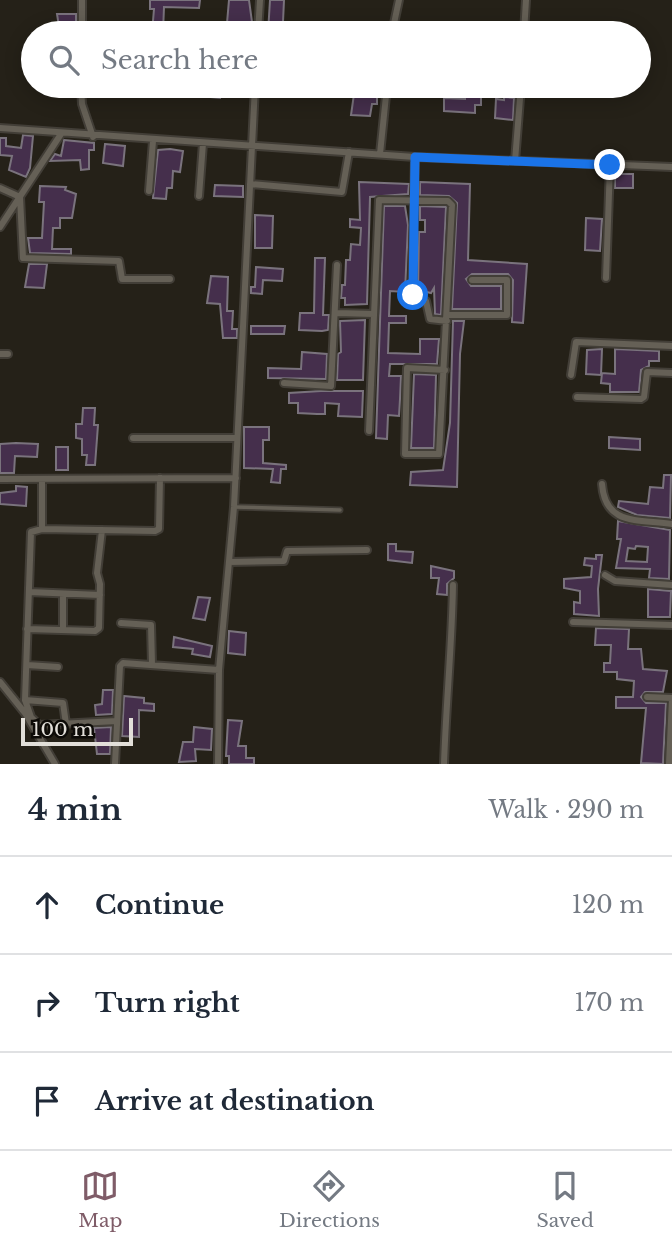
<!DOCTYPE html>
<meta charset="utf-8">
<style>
body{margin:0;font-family:"Libre Baskerville",serif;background:#f6f6f7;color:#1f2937}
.scale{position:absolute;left:21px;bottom:18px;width:112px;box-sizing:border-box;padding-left:7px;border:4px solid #e2dfd9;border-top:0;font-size:19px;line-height:24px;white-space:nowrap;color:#e2dfd9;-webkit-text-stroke:5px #0d0b07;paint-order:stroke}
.stop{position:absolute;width:21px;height:21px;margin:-16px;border:5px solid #1a73e8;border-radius:50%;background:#fff}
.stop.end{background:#1a73e8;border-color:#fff;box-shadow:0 2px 7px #0008}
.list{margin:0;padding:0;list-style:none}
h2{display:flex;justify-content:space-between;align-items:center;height:91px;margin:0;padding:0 28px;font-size:30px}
h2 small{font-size:23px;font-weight:400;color:#747a83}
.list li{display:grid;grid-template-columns:46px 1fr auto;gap:21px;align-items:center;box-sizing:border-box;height:98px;padding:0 28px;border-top:2px solid #e0e1e3}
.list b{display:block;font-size:26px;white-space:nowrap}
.list em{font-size:23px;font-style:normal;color:#747a83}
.icon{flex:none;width:38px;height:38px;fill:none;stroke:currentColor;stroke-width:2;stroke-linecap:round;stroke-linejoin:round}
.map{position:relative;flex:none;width:672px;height:764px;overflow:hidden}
.search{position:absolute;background:#fff;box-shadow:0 4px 18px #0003;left:21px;right:21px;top:21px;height:77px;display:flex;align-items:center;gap:18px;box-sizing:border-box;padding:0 24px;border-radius:38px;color:#747a83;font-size:26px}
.sheet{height:385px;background:#fff}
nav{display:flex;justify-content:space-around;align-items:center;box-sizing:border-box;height:98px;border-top:2px solid #e0e1e3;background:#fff;font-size:19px;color:#747a83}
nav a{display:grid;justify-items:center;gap:4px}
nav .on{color:#7f5c68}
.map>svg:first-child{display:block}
.building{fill:#452f4c;stroke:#7a737d;stroke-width:2;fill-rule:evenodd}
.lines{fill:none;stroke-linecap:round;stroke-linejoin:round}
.service-casing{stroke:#423e37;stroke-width:7}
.minor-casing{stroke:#423e37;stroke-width:10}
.service{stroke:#656056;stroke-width:3.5}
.minor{stroke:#656056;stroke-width:6}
.route{stroke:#1a73e8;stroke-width:9}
</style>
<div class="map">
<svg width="672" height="764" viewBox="0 0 672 764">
<rect width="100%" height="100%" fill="#252118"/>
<path class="building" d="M150,0h50l-1,8 -35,-1 -1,26h-11l2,-24h-4z
M229,0h20l3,22h-7v11h-23v-10h5z
M270,0h14l-1,22 25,2v9h-40z
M57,14h19v19h-16z
M212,86h37v11l-29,-2v3l-9,-1z
M355,87l22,1v16h-5l-2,12 -19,-1z
M465,92l16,2v11h-6v8l-31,-2v-13l21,1z
M504,97l10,1 -1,22 -18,-2 1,-19 8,1z
M23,135l10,1 -3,32 -4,9 -17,-7 3,-14 -12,-1v-17h6v8l15,2z
M64,140l30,3v7h-5v19l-8,1 -1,-10 -30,1 5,-7 6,2z
M105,144l20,2 -2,20 -20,-3z
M170,149l13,2 -3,21 -7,-1 -1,17h-5l-1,11 -13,-1 5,-48z
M615,174h18v14h-18z
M359,182l50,2 -1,10 -38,3 -3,107 -22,1v-7h-4l1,-13h3l1,-25h4l1,-16 9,1 1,-17 -11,-1v-8l10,1z
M420,182l50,2 -2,76 59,4 -4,59 -11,-1 1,-42 -5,-6h-36l-6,5 5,7h30v23h-49l5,-106 -8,-7 -29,-1z
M215,185l28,1v11l-29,-1z
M40,186l26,1 -1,3 11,4 -4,24h-12v10h-7l-1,21h19v5l-41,-1 -2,-15h14l2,-36h-5z
M384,206h21l3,19 -3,67 -15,-1 -1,25h17v7h-17l-1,30 32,1v-15h19l-2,25h-47l-1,12h12l-1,23 -1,17 -11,-1 -1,24 -11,-1z
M420,206l26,1 -5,108 -6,-1 -1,-26 -3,5 -13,-3 1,-58h6v-12h-5z
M255,215l18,1 -1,32h-17z
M586,218l16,1 -2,32 -15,-1z
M315,258h10l-2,57h6l-1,15 -6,1 -23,-1 1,-17h14z
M29,264h18l-3,24 -19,-1z
M256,267l27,2 -1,12 -19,-1 -1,14 -11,-1v-6h4z
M211,276l17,1 -1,34h6l-1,18h5v9h-14l-3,-34 -13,-1z
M365,320l-2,60h-26l1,-26 3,-2 -1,-31z
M453,321h11l-4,33 -3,133 -47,-2 1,-13 32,-2 7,-47z
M251,326h34l-1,8h-33z
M602,349l-1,26 -15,-1 1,-24z
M615,349l44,2v10h-10v5l-8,4 -2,22h-29v-8l-9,-1 1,-10 13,1z
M302,352l25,2 -1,25 -58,-1v-10l33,1z
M414,374l22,1 -2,73h-23z
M321,391h42l-1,26 -24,-1 1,-12 -14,-1v11h-8l-19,-1v-10h-9v-10z
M83,408h12l-1,17h4l-3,40h-9l1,-10h-5v-16l-6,-1v-14h6z
M244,427h25v13h-6v23l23,2v4h-5l-1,14 -9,-1 2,-13 -29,-1z
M609,437l31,2v11l-31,-2z
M16,443l22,1 -1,13 -22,-1 -1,17h-14v-29z
M56,447h12v23h-12z
M664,475h7l-1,43 -33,-3 -19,-8 1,-6 29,3 2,-17 13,1z
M16,486l11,1 -1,19 -26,-2v-11l16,-2z
M618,521l52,9 -1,49 -20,-1 1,-9 -34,-1 5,-29h-4zM636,546l12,1 -1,15 -21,-1 2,-13 7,1z
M388,544h8v7l17,1 -1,11 -24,-3z
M596,555h6l-4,34 1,27 -25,-2v-12l6,1v-12l-16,-3v-9l27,-2 1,-11 -8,-1 1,-7 11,1z
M431,566l23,5v7l-7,6v11l-10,-1 2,-16h-8z
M648,589l23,2 -1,26h-22z
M198,597l12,1 -5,22 -12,-2z
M596,628l33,1 -1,20h13l2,20 24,2 -4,21h-18l-4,5 5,6h20l-3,61 -22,-1 5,-55h-30v-11h17l1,-16 -17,-2v-7h-13v-9h6l1,-18h-16z
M229,631l17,2 -1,22 -17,-2z
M174,637l38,9 -2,11 -18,-3 1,-5 -20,-2z
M103,690h10l-1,24 -16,1 -1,-10 7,-1z
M124,696l20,2v5l10,1v7l-15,-1v27l-17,-1z
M228,720l14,1 -4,25h8v12h8v6h-25v-8h-3z
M111,727l-1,27h-13l-3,-26z
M194,727l18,2 -1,21 -16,-1 1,12 -17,1 4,-20h10z"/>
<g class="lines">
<g class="service-casing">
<path id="service" d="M234,507l106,3"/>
</g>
<g class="minor-casing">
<path id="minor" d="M82,33v-33
M258,33l2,-33
M392,33l7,-33
M524,33l2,-33
M81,86l1,18 11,33
M0,128l415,29 257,10
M380,154l7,-68
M415,157l-3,136 14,8 4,18 17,2
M515,161l6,-75
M250,184l92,8 7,-40
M0,188l20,9 3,61 96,3 3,18h48
M149,191l4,-50
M199,196l4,-53
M0,227l61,-93
M606,278l4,-113
M337,313l37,1
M448,315h59v-35h-35
M0,354h8
M571,375l5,-33 96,4
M284,383l47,3 6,-121
M577,397l64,2 3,-2 3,-25 25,1
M369,431l10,-231 69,1 4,4 -13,249h-34l2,-86 38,2
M133,438h104
M0,479l236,-1
M42,479v50l113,2 4,-2 1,-51
M602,484c3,42 36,35 70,40
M42,529l-11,3 -6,168 6,17 8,8 78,-4
M229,562l55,-1 3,-10 80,-1
M605,575l10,6 57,4
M29,592l71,3
M573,622l99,3
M121,623l30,2 1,39
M27,629l68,2 4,-3 1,-44 -3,-11 5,-43
M63,630v-36
M27,665l31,2
M0,682l25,31 30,51
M647,697l25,1
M25,700l38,3 3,21
M115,764l5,-98 3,-3 96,7
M218,764l1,-94 15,-163 21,-421
M444,764c2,-60 8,-119 9,-179
M669,764l3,-65"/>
</g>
<use href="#service" class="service"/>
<use href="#minor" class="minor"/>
</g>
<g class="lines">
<path class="route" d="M413,295l2,-138 195,8"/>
</g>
</svg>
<div class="scale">100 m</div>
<div class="stop" style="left:413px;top:295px"></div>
<div class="stop end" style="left:610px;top:165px"></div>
<div class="search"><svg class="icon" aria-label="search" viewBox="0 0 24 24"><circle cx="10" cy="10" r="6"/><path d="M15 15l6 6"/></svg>Search here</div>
</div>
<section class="sheet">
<h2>4 min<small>Walk · 290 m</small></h2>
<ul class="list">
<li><svg class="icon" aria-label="ahead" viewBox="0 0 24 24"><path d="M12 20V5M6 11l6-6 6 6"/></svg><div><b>Continue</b></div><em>120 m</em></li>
<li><svg class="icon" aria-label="right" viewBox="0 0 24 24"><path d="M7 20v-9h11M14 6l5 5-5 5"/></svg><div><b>Turn right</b></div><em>170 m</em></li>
<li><svg class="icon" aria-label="arrive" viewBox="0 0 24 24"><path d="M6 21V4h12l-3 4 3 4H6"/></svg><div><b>Arrive at destination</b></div></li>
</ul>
</section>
<nav>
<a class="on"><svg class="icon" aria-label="map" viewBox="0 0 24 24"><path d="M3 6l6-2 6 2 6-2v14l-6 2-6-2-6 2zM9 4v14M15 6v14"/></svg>Map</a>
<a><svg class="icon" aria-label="directions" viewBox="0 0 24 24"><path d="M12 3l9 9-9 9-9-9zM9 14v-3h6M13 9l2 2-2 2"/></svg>Directions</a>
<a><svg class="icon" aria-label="saved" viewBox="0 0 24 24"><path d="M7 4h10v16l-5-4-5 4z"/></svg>Saved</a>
</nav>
